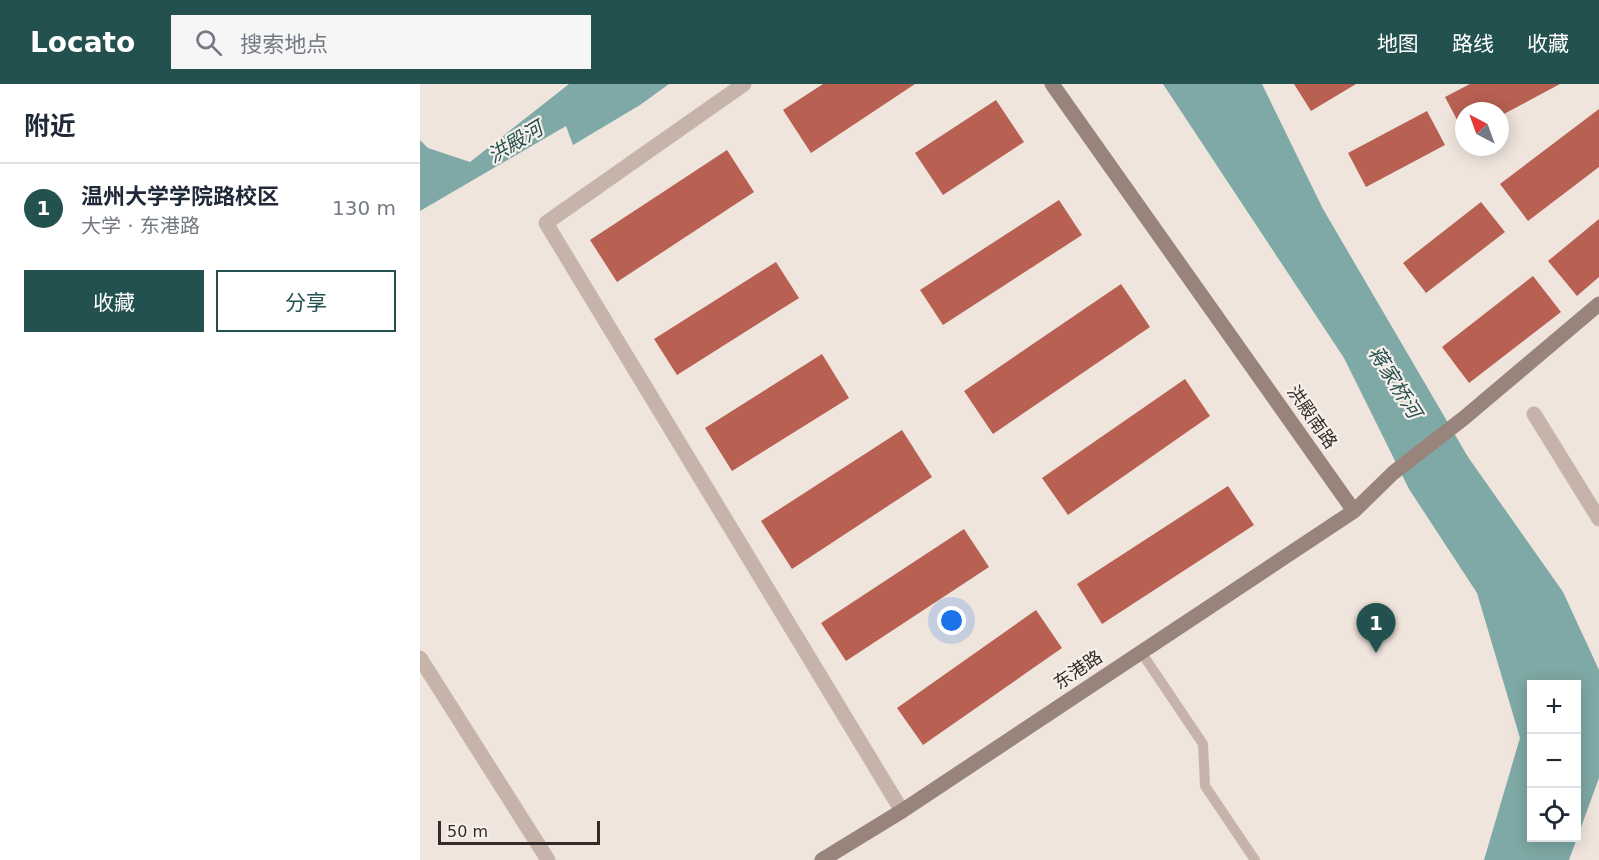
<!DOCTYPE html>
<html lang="zh">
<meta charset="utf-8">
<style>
body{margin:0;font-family:"DejaVu Sans","Noto Sans SC",sans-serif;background:#f6f6f7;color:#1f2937}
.controls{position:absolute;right:18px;bottom:18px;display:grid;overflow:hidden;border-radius:0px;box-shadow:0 3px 15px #0003}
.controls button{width:54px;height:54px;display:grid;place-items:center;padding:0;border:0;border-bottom:2px solid #e0e1e3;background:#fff;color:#1f2937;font:30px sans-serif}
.compass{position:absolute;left:1035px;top:18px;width:54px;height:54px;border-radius:50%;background:#fff;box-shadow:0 3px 15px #0003;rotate:319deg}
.scale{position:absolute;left:18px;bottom:15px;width:162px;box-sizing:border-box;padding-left:6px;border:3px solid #342b29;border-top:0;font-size:16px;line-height:21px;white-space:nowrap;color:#342b29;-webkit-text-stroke:4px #f7efe9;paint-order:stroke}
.you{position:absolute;left:532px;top:537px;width:21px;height:21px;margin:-15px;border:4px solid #fff;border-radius:50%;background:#1a73e8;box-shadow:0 0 0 9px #1a73e833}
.badge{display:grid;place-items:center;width:39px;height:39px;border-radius:50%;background:#23514f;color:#fff;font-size:20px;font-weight:700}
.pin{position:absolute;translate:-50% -50px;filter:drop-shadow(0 2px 3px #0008)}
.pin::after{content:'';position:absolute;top:32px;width:21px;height:18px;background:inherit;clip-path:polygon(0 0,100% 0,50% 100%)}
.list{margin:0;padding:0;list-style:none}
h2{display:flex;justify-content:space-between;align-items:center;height:78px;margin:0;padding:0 24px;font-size:26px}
h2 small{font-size:20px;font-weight:400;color:#747a83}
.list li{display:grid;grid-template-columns:39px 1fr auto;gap:18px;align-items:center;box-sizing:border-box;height:90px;padding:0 24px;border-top:2px solid #e0e1e3}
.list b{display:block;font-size:22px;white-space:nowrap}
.list p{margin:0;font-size:20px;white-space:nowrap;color:#747a83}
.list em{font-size:20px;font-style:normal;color:#747a83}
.actions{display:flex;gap:12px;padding:18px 24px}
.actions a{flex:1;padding:14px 0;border:2px solid #23514f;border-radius:0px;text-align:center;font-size:21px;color:#23514f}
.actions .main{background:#23514f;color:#fff}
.icon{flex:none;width:33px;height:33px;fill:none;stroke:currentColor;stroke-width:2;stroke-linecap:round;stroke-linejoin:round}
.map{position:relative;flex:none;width:1179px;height:776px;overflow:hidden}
header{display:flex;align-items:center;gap:36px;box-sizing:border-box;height:84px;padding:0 30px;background:#23514f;color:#fff}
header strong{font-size:28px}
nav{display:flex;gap:33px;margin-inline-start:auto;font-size:21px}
.search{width:420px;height:54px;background:#f6f6f7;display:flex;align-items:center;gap:15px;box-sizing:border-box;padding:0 21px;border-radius:0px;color:#747a83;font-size:22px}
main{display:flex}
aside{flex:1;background:#fff}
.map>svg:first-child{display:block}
.water{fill:#7fa9a6;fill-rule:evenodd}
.building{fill:#b86052}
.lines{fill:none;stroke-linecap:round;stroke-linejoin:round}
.lane{stroke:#c6b4aa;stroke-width:10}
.street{stroke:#c6b4aa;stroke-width:15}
.secondary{stroke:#99847c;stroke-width:15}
.labels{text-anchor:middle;stroke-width:4.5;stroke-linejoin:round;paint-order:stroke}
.street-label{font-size:18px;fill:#342b29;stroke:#f7efe9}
.water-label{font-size:20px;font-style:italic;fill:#23514f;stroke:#f7efe9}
</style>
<header>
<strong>Locato</strong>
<div class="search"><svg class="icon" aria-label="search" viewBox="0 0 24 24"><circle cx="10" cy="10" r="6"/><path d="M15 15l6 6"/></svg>搜索地点</div>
<nav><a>地图</a><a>路线</a><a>收藏</a></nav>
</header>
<main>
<aside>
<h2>附近<small></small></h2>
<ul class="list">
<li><span class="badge">1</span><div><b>温州大学学院路校区</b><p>大学 · 东港路</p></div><em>130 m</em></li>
</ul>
<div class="actions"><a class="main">收藏</a><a>分享</a></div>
</aside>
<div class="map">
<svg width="1179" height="776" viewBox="0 0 1179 776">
<rect width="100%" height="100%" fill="#efe5dd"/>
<path class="water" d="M149,0h100l-29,21 -67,40 -7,-19 -146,85v-71l8,8 42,14z
M743,0h99l61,125 145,248 95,135 36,78v108l-30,82h-85l36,-122 -43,-145 -68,-104 -65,-131zM1112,600h44v154h-44z"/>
<path class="building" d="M403,0h92l-104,69 -28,-43z
M874,0h62l-45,27z
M1050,0h90l-60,32v-5h-36v22l-19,-36z
M576,16l28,42 -81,53 -28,-42z
M1179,25v58l-71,54 -28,-37z
M1007,27l18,34 -79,42 -18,-34z
M307,66l27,42 -137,90 -27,-42z
M639,116l23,35 -139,90 -23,-35z
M1061,118l24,30 -79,61 -23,-30z
M1179,135v58l-22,19 -29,-35z
M356,178l23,36 -122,77 -23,-36z
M1113,192l28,36 -92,71 -27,-36z
M701,200l29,43 -157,107 -29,-43z
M402,270l27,44 -117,73 -27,-43z
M765,295l25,37 -142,99 -26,-37z
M482,346l30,47 -140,92 -31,-48z
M808,402l26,39 -152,99 -25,-40z
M544,445l25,38 -143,94 -25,-38z
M616,526l26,38 -139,97 -26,-37z"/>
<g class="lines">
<path class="lane" d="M721,568l62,92 2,42 50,74"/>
<path class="street" d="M324,0l-198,139 356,588
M1114,330l65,105
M0,574l128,202"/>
<path class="secondary" d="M632,0l302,427
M402,776l80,-49 452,-300 39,-38 71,-55 135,-114"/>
</g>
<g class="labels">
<g class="street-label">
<text transform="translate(892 333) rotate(55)" y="6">洪殿南路</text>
<text transform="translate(658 586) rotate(-34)" y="6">东港路</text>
</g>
<g class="water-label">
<text transform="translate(95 58) rotate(-31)" y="7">洪殿河</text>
<text transform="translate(975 298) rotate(58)" y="7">蒋家桥河</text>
</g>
</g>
</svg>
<div class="controls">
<button>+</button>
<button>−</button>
<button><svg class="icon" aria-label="locate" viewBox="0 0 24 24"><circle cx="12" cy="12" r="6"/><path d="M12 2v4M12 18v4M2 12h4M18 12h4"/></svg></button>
</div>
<svg class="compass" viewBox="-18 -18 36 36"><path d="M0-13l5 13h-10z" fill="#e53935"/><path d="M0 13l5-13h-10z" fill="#747a83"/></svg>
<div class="scale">50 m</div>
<div class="you"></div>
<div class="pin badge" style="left:956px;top:569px">1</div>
</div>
</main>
